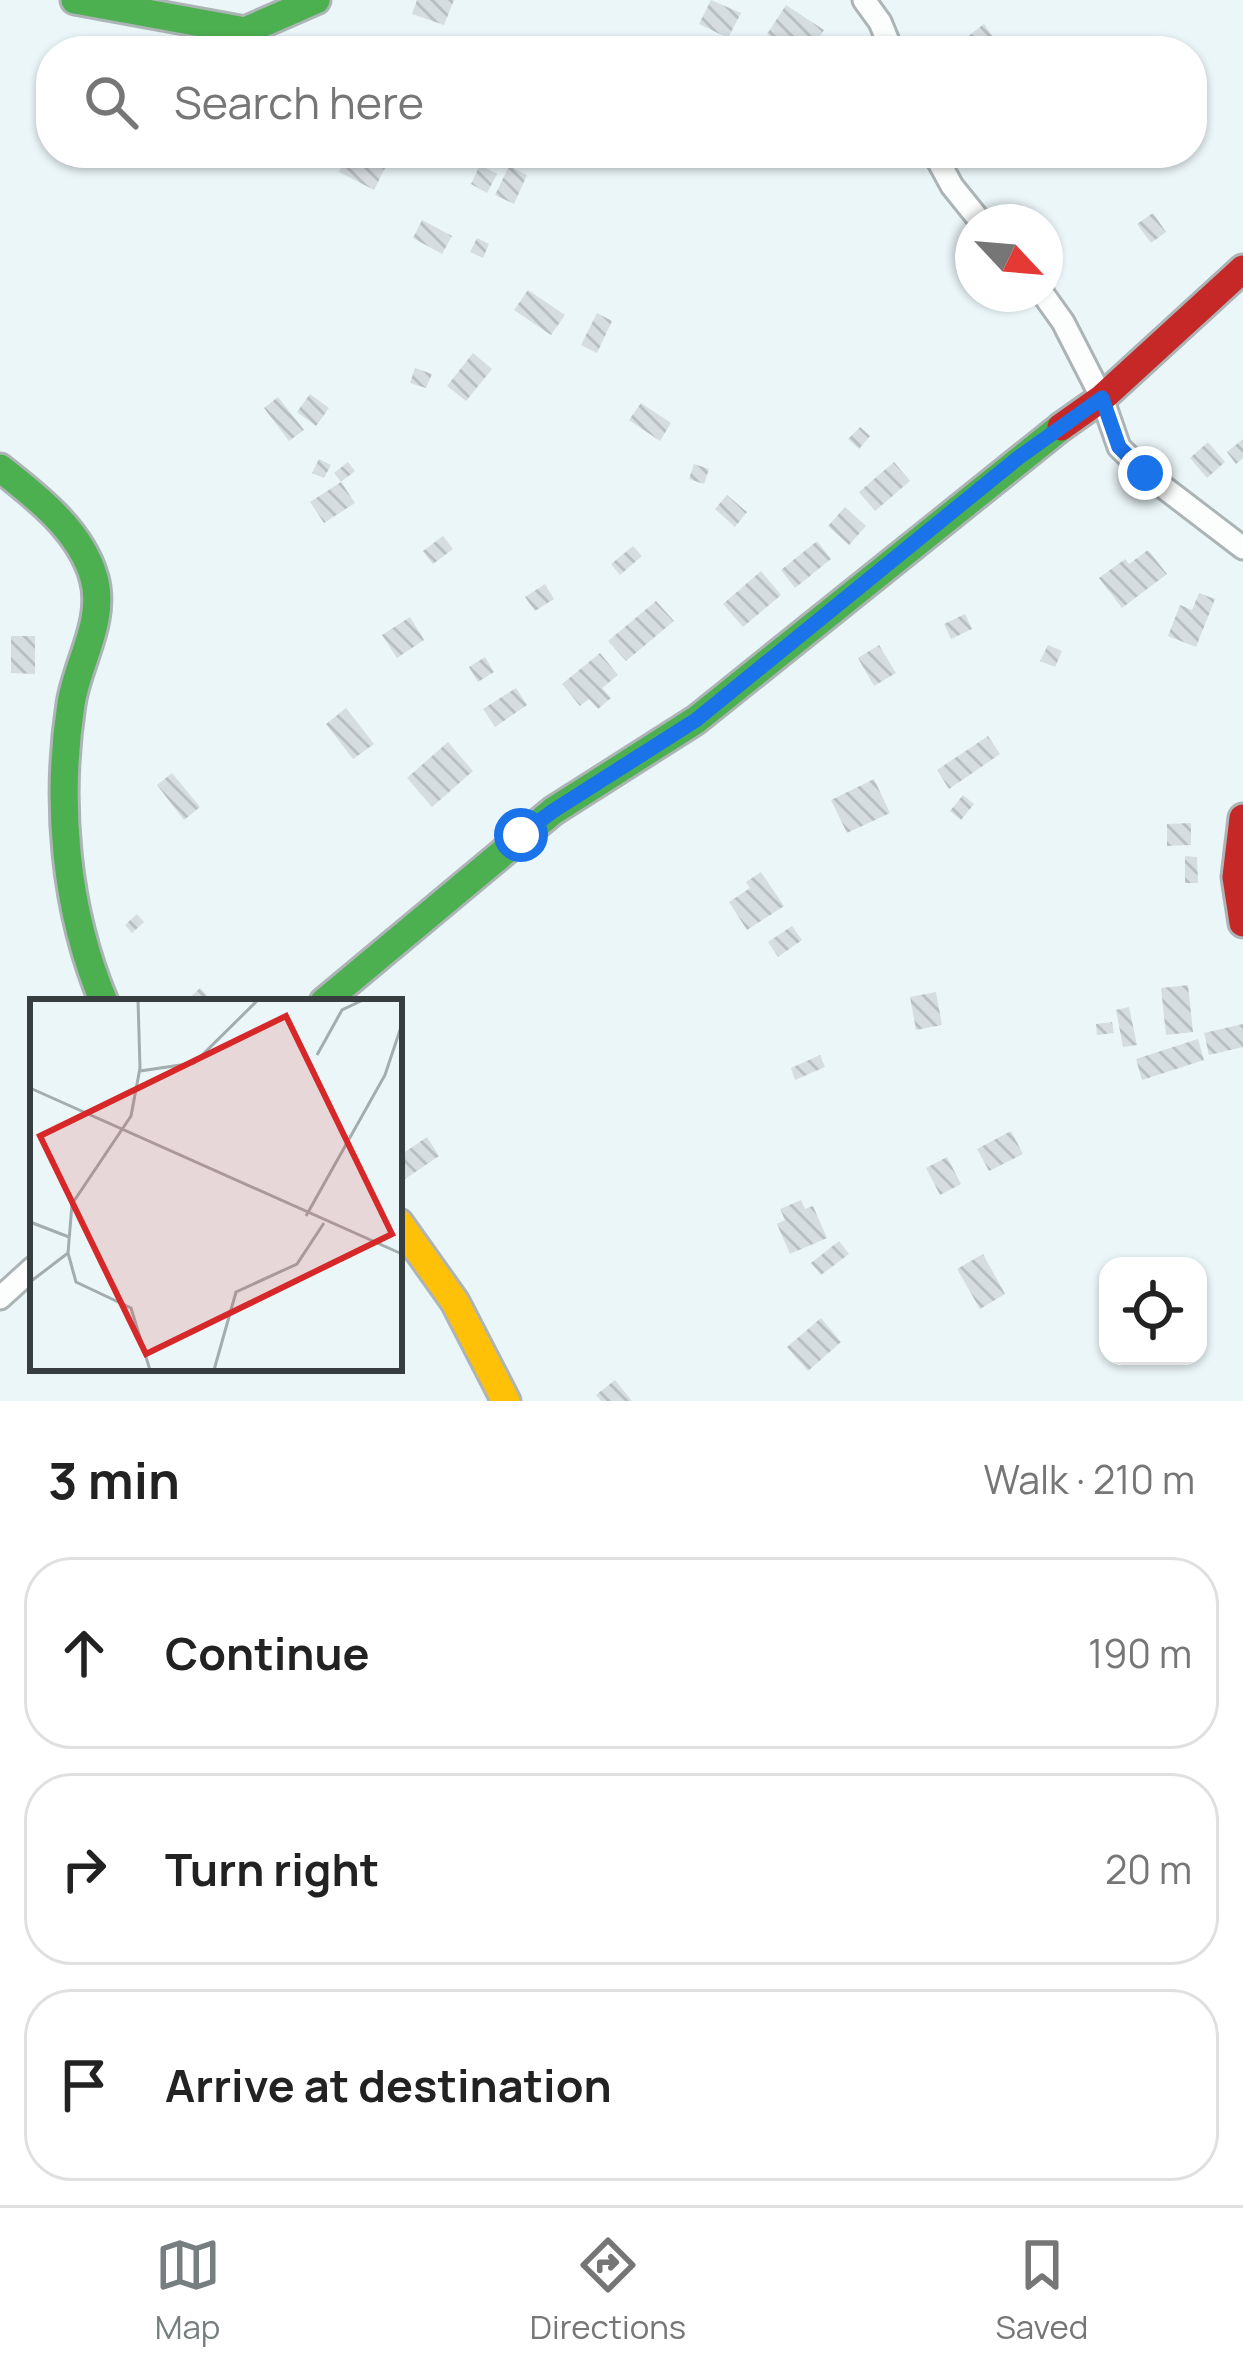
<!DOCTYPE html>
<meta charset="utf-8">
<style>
body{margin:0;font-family:Manrope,sans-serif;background:#f2f2f2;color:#222}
.controls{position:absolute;right:36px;bottom:36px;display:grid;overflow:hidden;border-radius:24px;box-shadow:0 3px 9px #0004}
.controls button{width:108px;height:108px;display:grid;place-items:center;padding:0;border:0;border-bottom:3px solid #e0e0e0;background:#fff;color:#222;font:60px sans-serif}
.compass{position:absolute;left:955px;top:204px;width:108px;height:108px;border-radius:50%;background:#fff;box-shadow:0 3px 9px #0004;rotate:116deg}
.stop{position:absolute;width:36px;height:36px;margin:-27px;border:9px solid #1a73e8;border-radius:50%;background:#fff}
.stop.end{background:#1a73e8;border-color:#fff;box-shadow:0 3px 12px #0008}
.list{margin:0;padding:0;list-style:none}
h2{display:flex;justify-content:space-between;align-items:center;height:156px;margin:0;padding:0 48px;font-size:51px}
h2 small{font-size:39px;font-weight:400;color:#767676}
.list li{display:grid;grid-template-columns:78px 1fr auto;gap:36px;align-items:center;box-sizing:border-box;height:192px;margin:0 24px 24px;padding:0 24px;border:3px solid #e0e0e0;border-radius:48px}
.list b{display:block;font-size:45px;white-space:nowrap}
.list em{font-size:39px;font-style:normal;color:#767676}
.icon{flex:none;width:66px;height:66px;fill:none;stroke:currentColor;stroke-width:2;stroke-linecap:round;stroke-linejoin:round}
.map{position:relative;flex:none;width:1243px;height:1401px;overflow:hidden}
.search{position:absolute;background:#fff;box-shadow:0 3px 9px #0004;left:36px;right:36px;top:36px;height:132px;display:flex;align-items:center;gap:30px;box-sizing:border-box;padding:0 42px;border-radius:48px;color:#767676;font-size:45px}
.sheet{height:804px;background:#fff}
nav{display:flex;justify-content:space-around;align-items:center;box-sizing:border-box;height:168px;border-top:3px solid #e0e0e0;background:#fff;font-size:33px;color:#767676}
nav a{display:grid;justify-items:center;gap:6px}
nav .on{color:#767e80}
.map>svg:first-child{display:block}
.building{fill:url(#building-back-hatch)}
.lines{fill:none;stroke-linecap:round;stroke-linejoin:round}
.street-casing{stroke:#acb4b5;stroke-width:27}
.fast-casing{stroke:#acb4b5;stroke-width:33}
.slow-casing{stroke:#acb4b5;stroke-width:33}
.jam-casing{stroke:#acb4b5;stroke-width:33}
.street{stroke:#fcfefe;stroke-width:21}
.fast{stroke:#4caf50;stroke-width:27}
.slow{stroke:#ffc107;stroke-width:27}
.jam{stroke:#c62828;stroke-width:27}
.route{stroke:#1a73e8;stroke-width:15}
.inset-road{fill:none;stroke:#a3acae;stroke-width:3}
.view{fill:#d62828;fill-opacity:0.15;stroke:#d62828;stroke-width:6}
.inset-edge{fill:none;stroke:#373e40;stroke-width:6}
</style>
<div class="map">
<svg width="1243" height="1401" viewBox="0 0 1243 1401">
<defs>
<pattern id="building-back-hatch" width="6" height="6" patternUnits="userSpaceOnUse" patternTransform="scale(3)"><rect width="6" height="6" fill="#d5dde0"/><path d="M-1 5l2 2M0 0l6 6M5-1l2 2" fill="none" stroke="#b7bfc1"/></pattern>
</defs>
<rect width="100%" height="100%" fill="#ebf6f8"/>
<path class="building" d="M417,0h37l-10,25 -32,-11z
M711,0l30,13 -13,25 -29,-14z
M786,5l38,25 -13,21h-19l-25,-17z
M984,24l17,24 -3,3h-21l-10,-14z
M348,153h10l28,13 -12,24 -35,-18z
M480,165l17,9 -10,19 -16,-9z
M509,166l18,9 -13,29 -19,-9z
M1153,213l13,19 -15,11 -14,-19z
M422,220l30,16 -10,18 -29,-16z
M477,238l12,6 -6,14 -13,-6z
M528,290l37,25 -14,20 -37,-25z
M597,313l15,8 -15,32 -16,-8z
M473,353l19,16 -26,32 -19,-15z
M415,368l17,6 -6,14 -16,-5z
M310,394l19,14 -13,18 -19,-14z
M278,397l26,33 -15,11 -25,-33z
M641,403l30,20 -11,18 -31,-21z
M860,427l10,9 -11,13 -11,-10z
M1243,439v19l-7,6 -9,-12z
M1208,442l17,20 -18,16 -17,-20z
M319,459l12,6 -7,13 -12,-5z
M348,462l7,9 -14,11 -7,-9z
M894,462l16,19 -35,30 -16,-19z
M694,464l15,5 -5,15 -15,-5z
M341,482l14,21 -31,20 -14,-21z
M727,495l20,17 -12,15 -20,-18z
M845,507l21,19 -17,19 -21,-19z
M443,536l10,13 -20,15 -10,-13z
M817,541l14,18 -36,29 -14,-18z
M633,546l9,10 -22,19 -9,-11z
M1148,550l19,24 -45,34 -23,-30 26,-19 4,5z
M761,571l20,24 -38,32 -20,-23z
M545,584l9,15 -19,12 -10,-14z
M1199,593l16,6 -19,48 -28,-11 12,-31 12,5z
M656,601l18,20 -48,40 -18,-20z
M965,614l7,15 -21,10 -7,-15z
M410,617l14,23 -27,18 -15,-23z
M11,636h24v38l-24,-1z
M879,645l17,28 -22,13 -16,-28z
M1048,645l14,6 -7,16 -15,-6z
M600,653l18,22 -16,13 9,10 -13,11 -9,-10 -9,7 -18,-22z
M485,657l9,15 -16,10 -9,-15z
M516,688l11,17 -32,22 -12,-18z
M346,708l28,36 -21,15 -27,-35z
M988,736l12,18 -51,35 -12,-19z
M448,742l25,29 -41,36 -25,-29z
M172,773l28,34 -16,13 -27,-35z
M874,779l16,34 -43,20 -16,-33z
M963,795l11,9 -13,16 -11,-9z
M1191,823v22l-24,1v-22z
M1185,856l12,1 1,26h-13z
M761,872l23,34 -37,24 -18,-28 21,-14 -4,-6z
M137,914l7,8 -12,11 -7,-8z
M792,926l10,14 -24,17 -10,-15z
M1188,985l5,47 -27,3 -5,-47z
M200,988l13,14h-28z
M936,992l6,33 -26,5 -6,-33z
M1129,1007l8,38 -14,2 -7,-37z
M1112,1022l2,11 -17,2 -1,-11z
M1243,1024v23l-34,8 -5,-22z
M1198,1039l6,21 -62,20 -6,-21z
M820,1055l5,12 -30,13 -4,-12z
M1011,1131l12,23 -34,17 -12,-22z
M427,1137l12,19 -40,27v-27z
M947,1157l14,27 -21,11 -14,-27z
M801,1200l4,9 8,-3 14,32 -37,16 -13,-30 8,-4 -5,-11z
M839,1241l10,13 -28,21 -10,-12z
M983,1254l22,40 -25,15 -23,-40z
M821,1318l20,24 -33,29 -21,-24z
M615,1380l17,21h-31l-5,-6z"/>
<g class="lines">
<g class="street-casing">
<path id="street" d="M864,0l16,22 12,29
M934,153l18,33 29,36
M1043,294l20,28 39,76 17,49 26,26 98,75
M0,1298l33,-30"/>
</g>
<g class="fast-casing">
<path id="fast" d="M75,0l170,31 71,-31
M0,468c37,29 81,63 94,110 12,43 -17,85 -23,126 -15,98 -6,206 33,298
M324,1002l229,-191 143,-91 365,-293"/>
</g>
<g class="slow-casing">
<path id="slow" d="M399,1223l56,79 51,99"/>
</g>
<g class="jam-casing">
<path id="jam" d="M1061,427l41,-29 141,-129
M1243,818l-7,59 7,46"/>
</g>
<use href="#street" class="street"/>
<use href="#fast" class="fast"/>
<use href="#slow" class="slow"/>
<use href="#jam" class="jam"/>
</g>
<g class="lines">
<path class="route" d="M521,835l32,-24 143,-91 322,-262 84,-60 17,49 26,26"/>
</g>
<g transform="translate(30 999)">
<rect width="372" height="372" fill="#ebf6f8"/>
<path class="inset-road" d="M108,1l2,68 -9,48 -59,88 -4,49 8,29 55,26 19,62M287,56l25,-45 21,-10M110,72l54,-8 64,-63M0,89l372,166M276,217l79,-141 17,-51M0,223l39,15M0,283l38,-29M184,371l22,-78 61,-28 27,-41"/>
<path class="view" d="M256,17l106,218 -246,120 -106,-218z"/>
<rect width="372" height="372" class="inset-edge"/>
</g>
</svg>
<div class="controls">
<button><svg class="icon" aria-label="locate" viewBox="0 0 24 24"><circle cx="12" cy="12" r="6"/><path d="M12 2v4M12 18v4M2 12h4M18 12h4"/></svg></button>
</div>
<svg class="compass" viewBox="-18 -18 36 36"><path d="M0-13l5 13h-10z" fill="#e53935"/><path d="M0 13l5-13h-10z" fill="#767676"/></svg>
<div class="stop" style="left:521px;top:835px"></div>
<div class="stop end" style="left:1145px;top:473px"></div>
<div class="search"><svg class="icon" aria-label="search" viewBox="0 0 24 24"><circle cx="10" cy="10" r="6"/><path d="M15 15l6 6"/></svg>Search here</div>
</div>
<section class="sheet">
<h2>3 min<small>Walk · 210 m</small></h2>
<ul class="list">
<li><svg class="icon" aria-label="ahead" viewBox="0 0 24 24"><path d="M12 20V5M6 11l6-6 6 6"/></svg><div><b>Continue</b></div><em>190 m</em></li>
<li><svg class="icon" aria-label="right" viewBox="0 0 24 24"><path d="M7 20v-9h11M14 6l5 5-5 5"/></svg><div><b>Turn right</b></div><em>20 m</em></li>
<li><svg class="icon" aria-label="arrive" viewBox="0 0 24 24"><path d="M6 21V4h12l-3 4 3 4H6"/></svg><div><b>Arrive at destination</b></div></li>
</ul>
</section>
<nav>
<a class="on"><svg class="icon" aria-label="map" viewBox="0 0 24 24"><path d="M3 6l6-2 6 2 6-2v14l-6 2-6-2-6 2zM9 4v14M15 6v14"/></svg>Map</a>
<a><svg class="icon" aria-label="directions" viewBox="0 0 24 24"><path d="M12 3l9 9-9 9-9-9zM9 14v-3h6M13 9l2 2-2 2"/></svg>Directions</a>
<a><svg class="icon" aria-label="saved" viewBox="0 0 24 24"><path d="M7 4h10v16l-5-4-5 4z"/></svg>Saved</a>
</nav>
